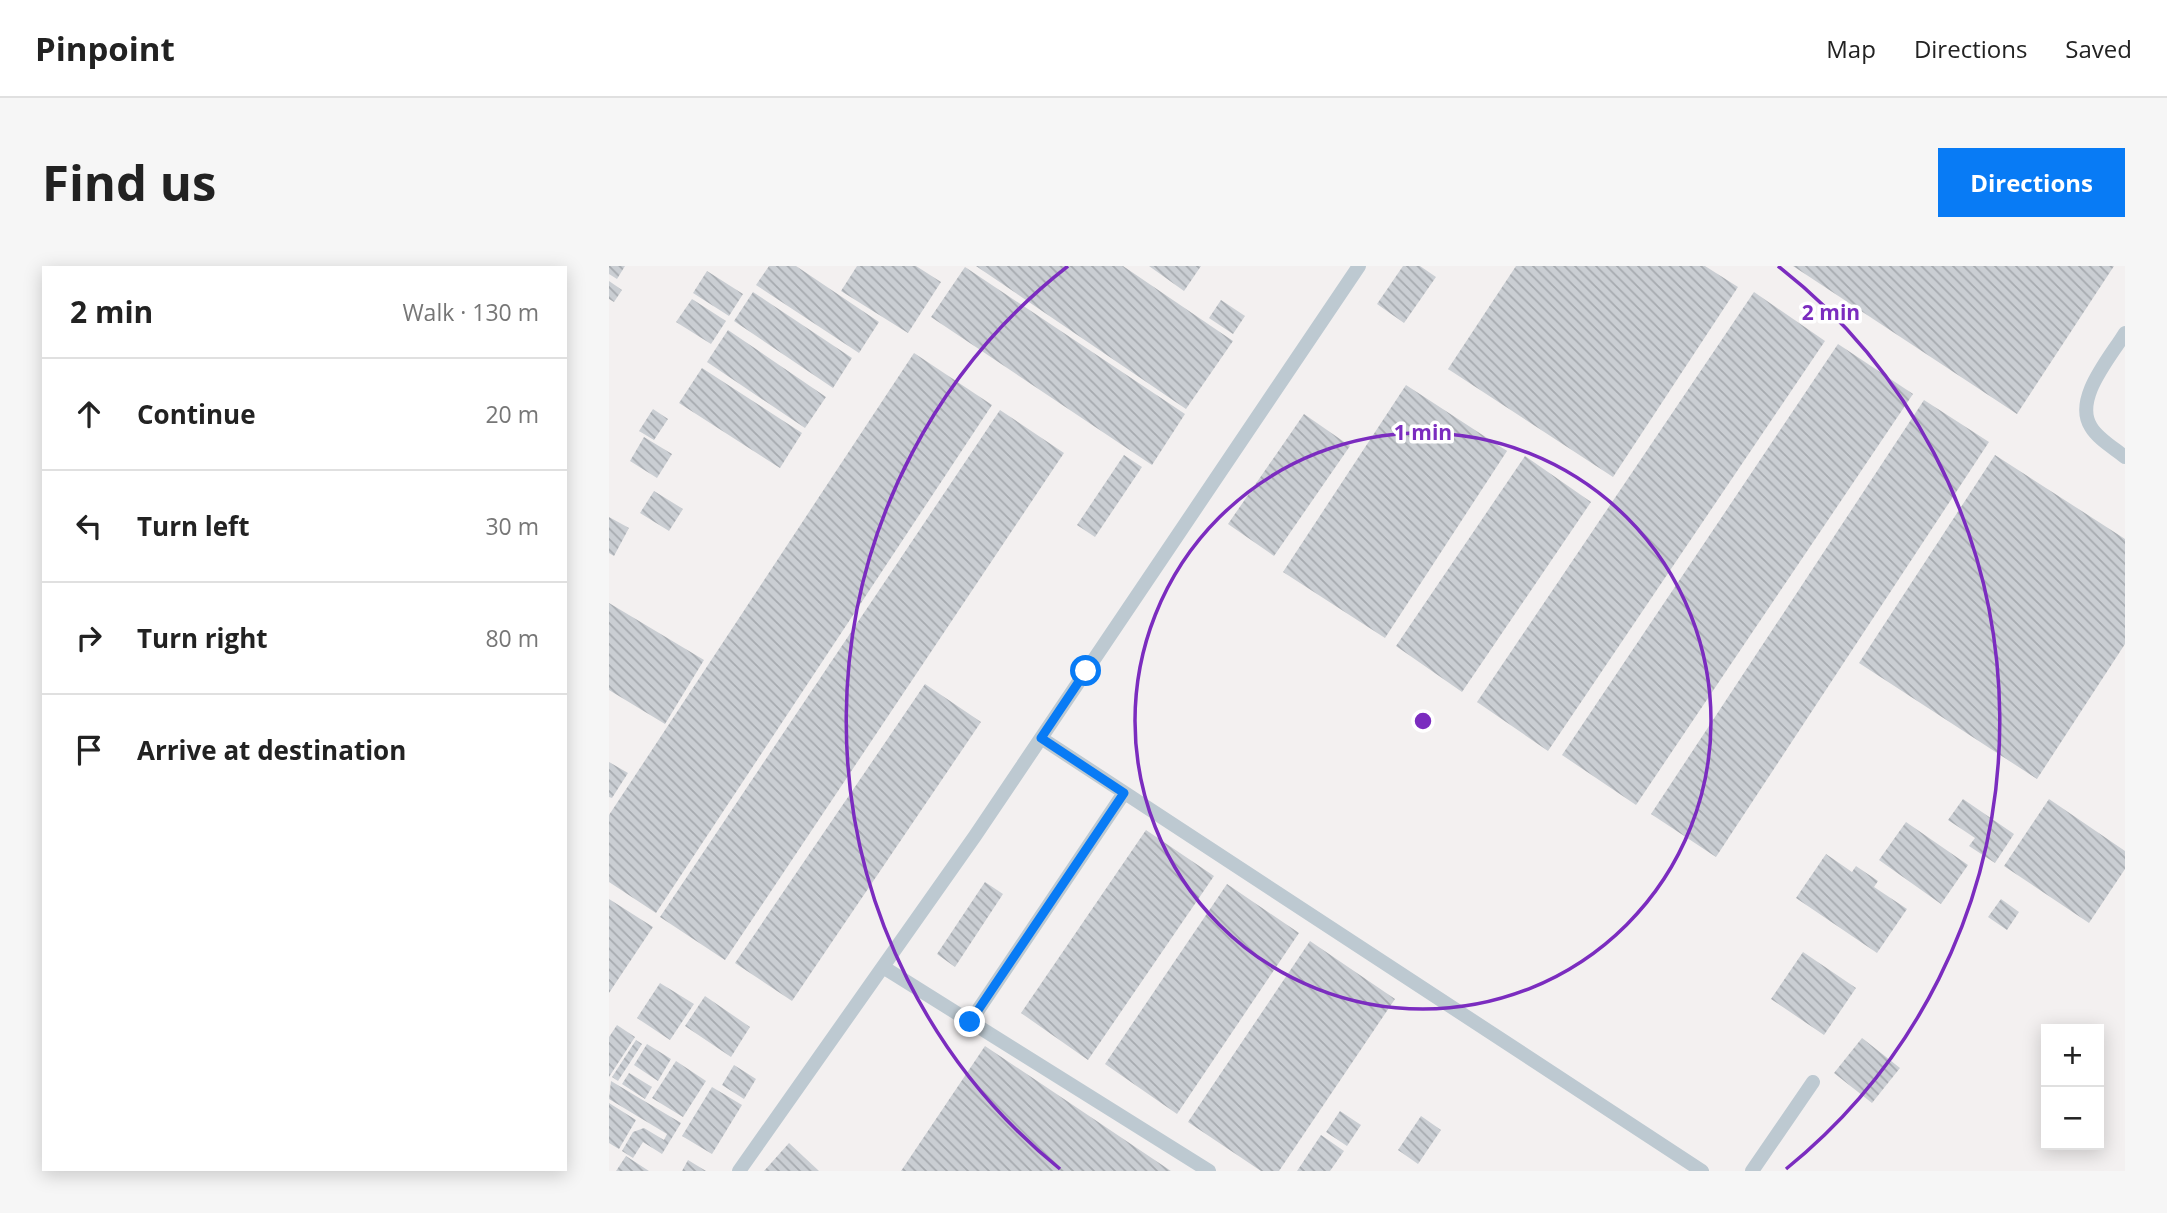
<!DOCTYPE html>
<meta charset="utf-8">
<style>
body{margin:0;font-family:"Open Sans",sans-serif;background:#f6f6f6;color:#222}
.controls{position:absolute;right:21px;bottom:21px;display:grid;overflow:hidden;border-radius:0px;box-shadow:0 4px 18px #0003}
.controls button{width:63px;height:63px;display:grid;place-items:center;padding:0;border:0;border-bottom:2px solid #e0e0e0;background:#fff;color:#222;font:35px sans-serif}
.stop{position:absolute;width:21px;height:21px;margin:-16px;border:5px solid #087bf5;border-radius:50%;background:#fff}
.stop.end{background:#087bf5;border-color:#fff;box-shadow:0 2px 7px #0008}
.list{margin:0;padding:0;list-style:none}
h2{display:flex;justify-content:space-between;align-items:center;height:91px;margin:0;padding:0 28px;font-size:30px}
h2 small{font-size:23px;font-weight:400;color:#767676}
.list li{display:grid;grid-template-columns:46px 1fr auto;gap:21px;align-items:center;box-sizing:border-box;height:112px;padding:0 28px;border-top:2px solid #e0e0e0}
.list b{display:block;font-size:26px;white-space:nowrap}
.list em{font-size:23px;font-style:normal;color:#767676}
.icon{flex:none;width:38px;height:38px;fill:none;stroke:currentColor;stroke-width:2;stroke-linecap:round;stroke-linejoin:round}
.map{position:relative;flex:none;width:1516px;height:905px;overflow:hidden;border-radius:0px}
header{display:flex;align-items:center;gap:42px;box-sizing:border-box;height:98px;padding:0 35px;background:#fff;border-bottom:2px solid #e0e0e0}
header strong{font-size:33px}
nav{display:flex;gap:38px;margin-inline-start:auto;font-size:24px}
.intro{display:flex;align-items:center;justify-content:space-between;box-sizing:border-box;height:168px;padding:0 42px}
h1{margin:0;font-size:49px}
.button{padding:18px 32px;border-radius:0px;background:#087bf5;color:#fff;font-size:24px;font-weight:700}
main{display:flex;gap:42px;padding:0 42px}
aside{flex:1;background:#fff;border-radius:0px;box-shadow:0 4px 18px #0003}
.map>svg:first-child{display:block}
.building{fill:url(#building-back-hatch)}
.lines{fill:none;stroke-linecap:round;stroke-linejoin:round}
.lane{stroke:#bdc9d1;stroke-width:14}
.route{stroke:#087bf5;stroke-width:9}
.ring{fill:none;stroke:#7b2cbf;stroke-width:3.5}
.centre{fill:#7b2cbf;stroke:#fff;stroke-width:3.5}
.ring-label{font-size:21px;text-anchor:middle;font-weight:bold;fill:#7b2cbf;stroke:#fff;stroke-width:7;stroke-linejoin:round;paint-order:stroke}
</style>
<header>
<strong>Pinpoint</strong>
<nav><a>Map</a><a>Directions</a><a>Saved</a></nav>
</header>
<div class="intro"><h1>Find us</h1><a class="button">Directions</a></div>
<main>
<aside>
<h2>2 min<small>Walk · 130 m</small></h2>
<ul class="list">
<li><svg class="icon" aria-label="ahead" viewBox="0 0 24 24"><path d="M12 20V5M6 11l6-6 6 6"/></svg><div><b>Continue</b></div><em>20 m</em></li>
<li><svg class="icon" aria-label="left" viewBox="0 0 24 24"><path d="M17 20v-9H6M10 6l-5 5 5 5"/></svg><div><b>Turn left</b></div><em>30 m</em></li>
<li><svg class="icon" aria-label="right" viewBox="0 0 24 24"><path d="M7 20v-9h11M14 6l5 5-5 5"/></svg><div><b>Turn right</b></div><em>80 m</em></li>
<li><svg class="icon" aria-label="arrive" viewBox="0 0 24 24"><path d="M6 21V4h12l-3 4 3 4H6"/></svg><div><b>Arrive at destination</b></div></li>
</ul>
</aside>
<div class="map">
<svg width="1516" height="905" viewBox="0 0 1516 905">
<defs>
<pattern id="building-back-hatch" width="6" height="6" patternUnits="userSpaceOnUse" patternTransform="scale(1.75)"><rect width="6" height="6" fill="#caced3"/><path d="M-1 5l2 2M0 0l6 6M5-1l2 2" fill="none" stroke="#a6aaaf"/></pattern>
</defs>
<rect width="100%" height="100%" fill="#f3f0f0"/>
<path class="building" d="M0,0h16l-8,13 -8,-5z
M160,0h27l83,56 -20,31 -103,-68z
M248,0h59l25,16 -33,51 -67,-42z
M367,0h147l110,75 -47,68z
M540,0h52l-17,25z
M794,0h17l16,11 -32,46 -27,-19z
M907,0h189l33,21 -125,190 -165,-108z
M1184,0h321l-97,148z
M356,1l220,147 -33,51 -221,-148z
M98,5l36,23 -14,22 -36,-23z
M0,15l13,9 -8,12 -5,-3z
M144,26l99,66 -19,30 -99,-67z
M1145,26l71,49 -277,410 -71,-49z
M83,33l34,22 -15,23 -35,-22z
M612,34l24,16 -12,18 -24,-16z
M119,64l98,67 -21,31 -98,-66z
M1229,78l75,50 -277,411 -74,-50z
M305,87l78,52 -336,508 -47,-31v-67z
M93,102l100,65 -22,35 -101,-65z
M797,119l101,66 -122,187 -102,-66z
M1315,134l65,42 -273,415 -65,-43z
M44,143l15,10 -14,21 -15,-9z
M391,144l64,43 -339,507 -65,-43z
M695,148l46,32 -76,110 -46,-32z
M35,171l28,17 -15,24 -27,-17z
M515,189l18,12 -47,70 -18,-12z
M1386,189l130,84v105l-88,135 -178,-116z
M916,190l66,46 -129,190 -66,-46z
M45,225l29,18 -14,22 -29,-18z
M0,251l20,11 -15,28 -5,-3z
M0,337l95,57 -39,64 -56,-34z
M316,418l56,38 -189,279 -57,-38z
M0,496l19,11 -16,25 -3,-1z
M1354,533l51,35 -19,29 -26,-17 6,-8 -27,-18z
M1440,533l76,52v18l-36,54 -85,-57z
M1297,556l62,43 -27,39 -62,-44z
M537,564l68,46 -126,184 -67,-47z
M1217,588l26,18 4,-6 22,15 -4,6 33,22 -30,44 -81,-55z
M376,616l18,12 -48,73 -18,-13z
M618,618l72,49 -122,181 -72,-50z
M0,633l44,28 -44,66z
M1392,633l18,13 -12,18 -19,-13z
M701,675l85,58 -116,172h-18l-73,-49z
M1194,686l53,36 -32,47 -53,-36z
M51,717l34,21 -24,36 -33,-22z
M96,730l45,31 -19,30 -46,-31z
M8,759l18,12 -26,40v-40z
M1253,772l38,30 -28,35 -38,-30z
M27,774l6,4 -24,37 -6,-4z
M38,778l24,15 -13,22 -24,-16z
M376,780l186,125h-270z
M67,795l30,20 -23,36 -31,-19z
M125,799l22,14 -12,20 -22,-14z
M20,807l23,14 -7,12 -23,-15z
M2,815l70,42 -19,31 -19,-12 -10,16 -11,-7 11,-19 11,-4 20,12 3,-6 -58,-35z
M103,821l30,18 -30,49 -30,-18z
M0,837l27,17 -17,29 -10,-6z
M731,845l21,14 -14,21 -21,-14z
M812,850l20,14 -23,34 -20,-14z
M712,869l23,16 -14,20h-33z
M180,877l30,28h-55z
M17,890l23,15h-33z
M79,894l18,11h-24z"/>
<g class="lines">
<path class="lane" d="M1516,67c-15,25 -52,66 -34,94 7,12 23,21 34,30
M432,472l661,433
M274,701l326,204
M361,756l154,-229
M130,905l236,-335 384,-570
M1143,905l61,-89"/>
</g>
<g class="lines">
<path class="route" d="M361,756l154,-229 -83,-55 45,-67"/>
</g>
<g class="ring">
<circle cx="814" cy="455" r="288"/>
<path d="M451 903A577 577 0 0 1 459 0M1169 0A577 577 0 0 1 1177 903"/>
</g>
<circle cx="814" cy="455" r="10" class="centre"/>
<g class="ring-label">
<text x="1222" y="54">2 min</text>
<text x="814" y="174">1 min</text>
</g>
</svg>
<div class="controls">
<button>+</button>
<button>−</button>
</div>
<div class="stop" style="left:477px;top:405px"></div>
<div class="stop end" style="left:361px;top:756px"></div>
</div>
</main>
